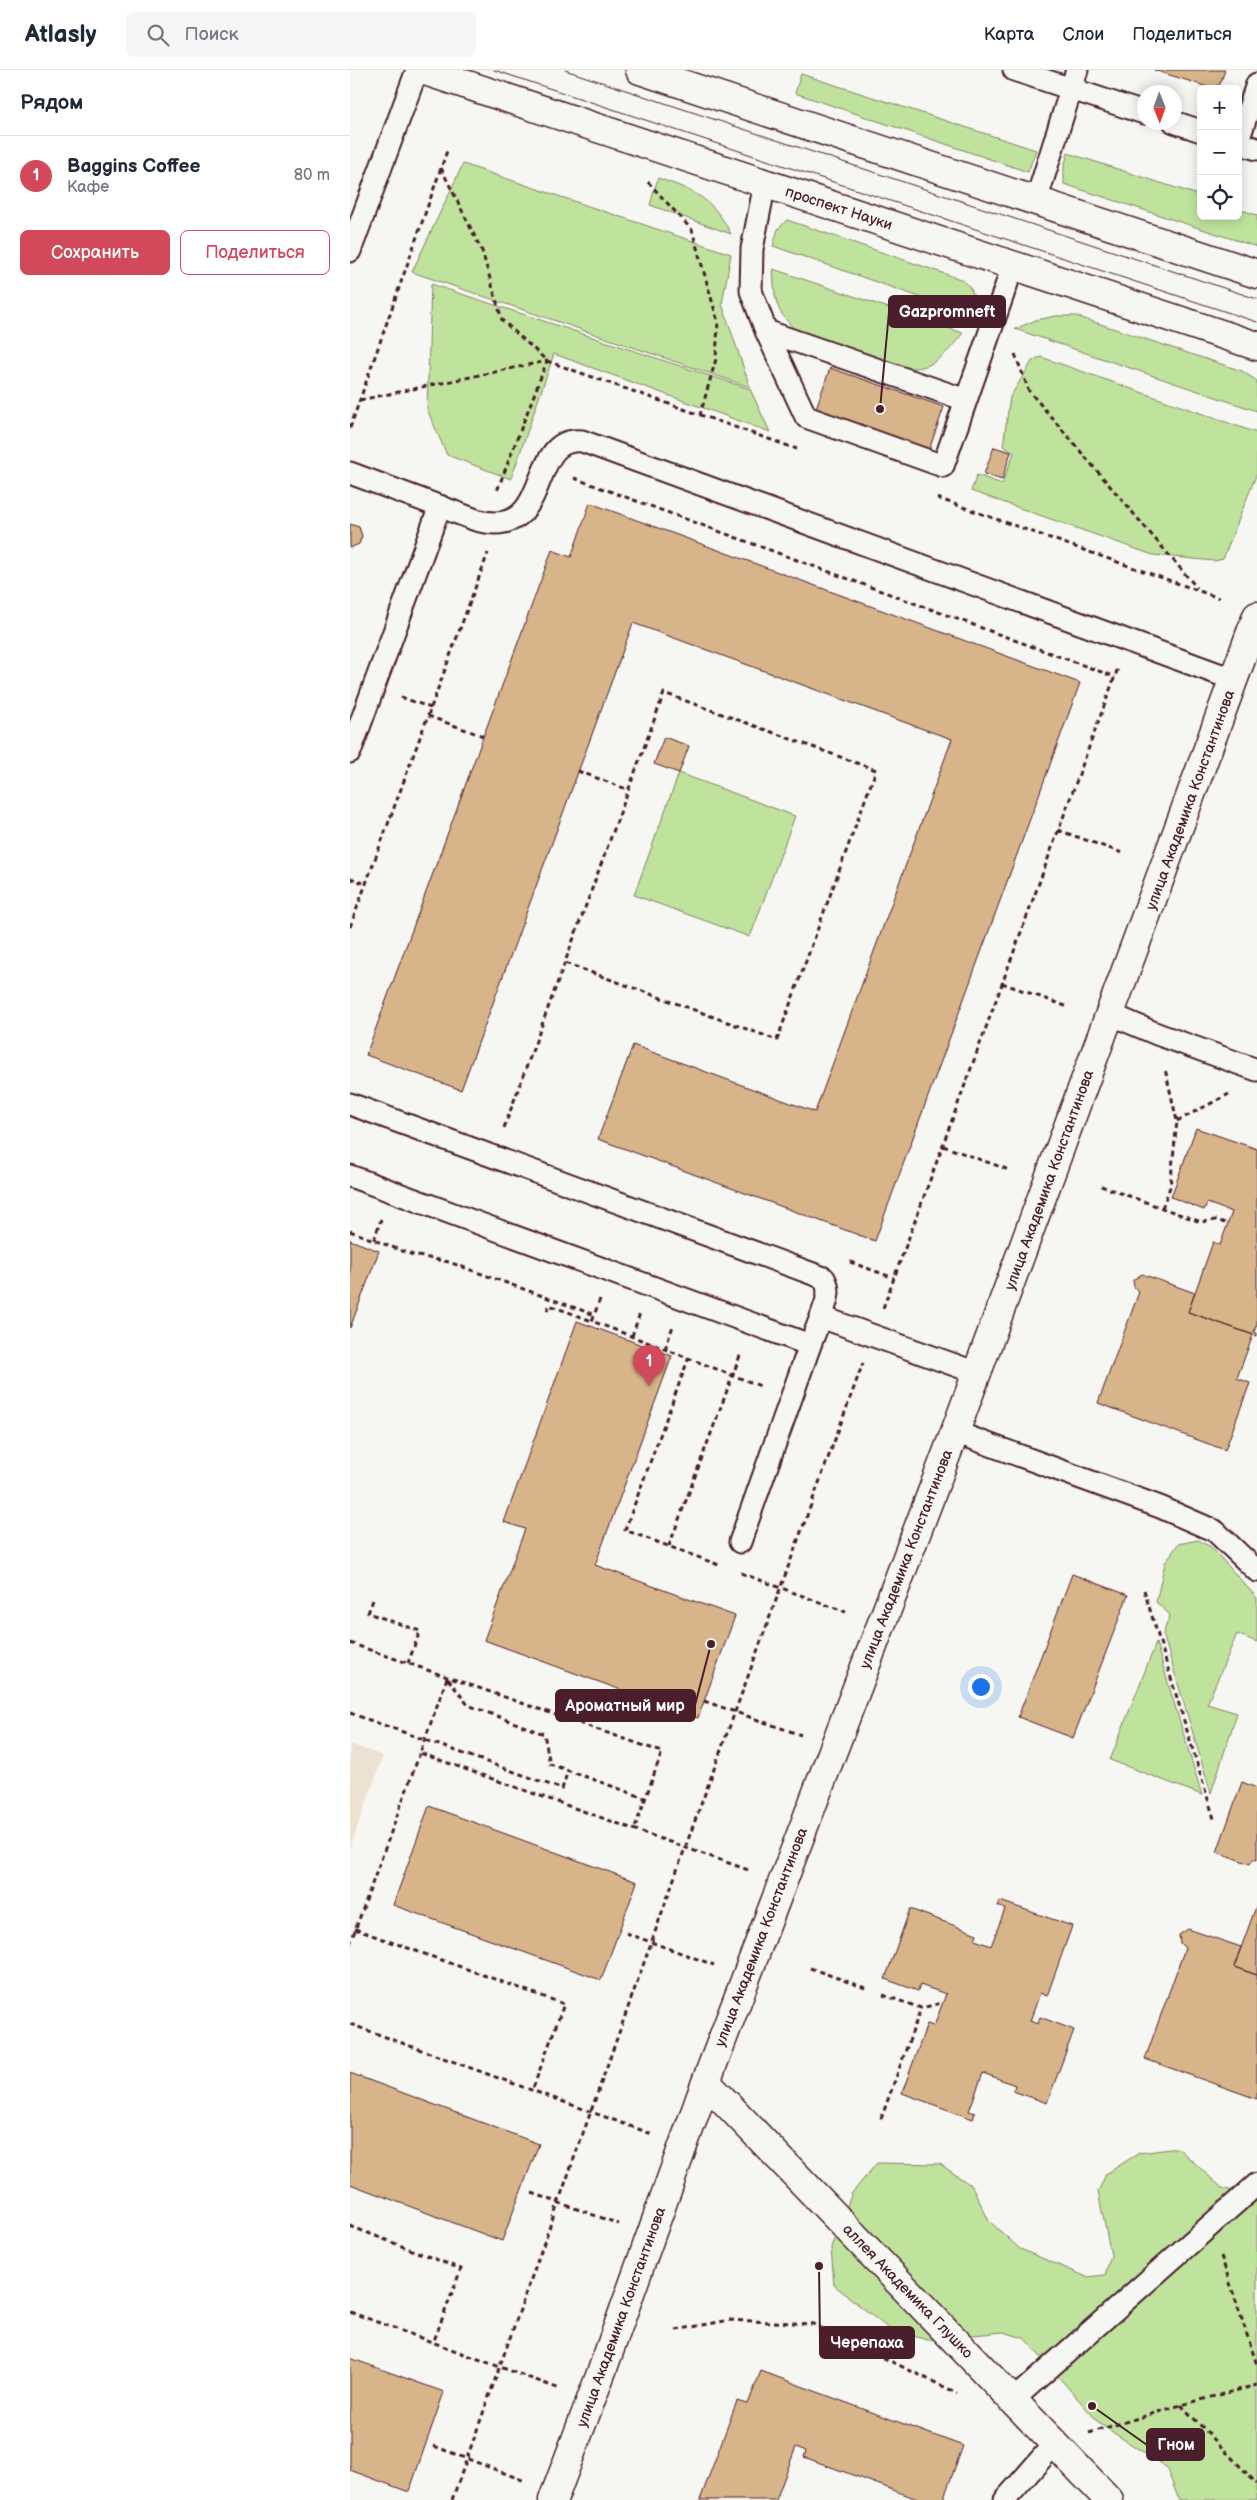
<!DOCTYPE html>
<html lang="ru">
<meta charset="utf-8">
<style>
body{margin:0;font-family:"Balsamiq Sans",sans-serif;background:#f6f6f7;color:#1f2937}
.controls{position:absolute;right:15px;top:15px;display:grid;overflow:hidden;border-radius:8px;box-shadow:0 2px 12px #0003}
.controls button{width:45px;height:45px;display:grid;place-items:center;padding:0;border:0;border-bottom:1px solid #e0e1e3;background:#fff;color:#1f2937;font:25px sans-serif}
.compass{position:absolute;left:787px;top:15px;width:45px;height:45px;border-radius:50%;background:#fff;box-shadow:0 2px 12px #0003;rotate:179deg}
.you{position:absolute;left:630px;top:1616px;width:18px;height:18px;margin:-12px;border:4px solid #fff;border-radius:50%;background:#1a73e8;box-shadow:0 0 0 8px #1a73e833}
.badge{display:grid;place-items:center;width:32px;height:32px;border-radius:50%;background:#d1495b;color:#fff;font-size:16px;font-weight:700}
.pin{position:absolute;translate:-50% -41px;filter:drop-shadow(0 1px 2px #0008)}
.pin::after{content:'';position:absolute;top:26px;width:18px;height:15px;background:inherit;clip-path:polygon(0 0,100% 0,50% 100%)}
.list{margin:0;padding:0;list-style:none}
h2{display:flex;justify-content:space-between;align-items:center;height:65px;margin:0;padding:0 20px;font-size:21px}
h2 small{font-size:16px;font-weight:400;color:#747a83}
.list li{display:grid;grid-template-columns:32px 1fr auto;gap:15px;align-items:center;box-sizing:border-box;height:80px;padding:0 20px;border-top:1px solid #e0e1e3}
.list b{display:block;font-size:19px;white-space:nowrap}
.list p{margin:0;font-size:16px;white-space:nowrap;color:#747a83}
.list em{font-size:16px;font-style:normal;color:#747a83}
.actions{display:flex;gap:10px;padding:15px 20px}
.actions a{flex:1;padding:11px 0;border:1px solid #d1495b;border-radius:8px;text-align:center;font-size:18px;color:#d1495b}
.actions .main{background:#d1495b;color:#fff}
.icon{flex:none;width:28px;height:28px;fill:none;stroke:currentColor;stroke-width:2;stroke-linecap:round;stroke-linejoin:round}
.map{position:relative;flex:none;width:907px;height:2430px;overflow:hidden}
header{display:flex;align-items:center;gap:30px;box-sizing:border-box;height:70px;padding:0 25px;background:#fff;border-bottom:1px solid #e0e1e3}
header strong{font-size:24px}
nav{display:flex;gap:28px;margin-inline-start:auto;font-size:18px}
.search{width:350px;height:45px;background:#f6f6f7;display:flex;align-items:center;gap:12px;box-sizing:border-box;padding:0 18px;border-radius:8px;color:#747a83;font-size:19px}
main{display:flex}
aside{flex:1;background:#fff}
.map>svg:first-child{display:block}
.built{fill:#ede2d2}
.green{fill:#bfe39d;stroke:#848164}
.building{fill:#d7b489;stroke:#4a1f2b}
.lines{fill:none;stroke-linecap:round;stroke-linejoin:round}
.service-casing{stroke:#4a1f2b;stroke-width:25}
.minor-casing{stroke:#4a1f2b;stroke-width:31}
.secondary-casing{stroke:#4a1f2b;stroke-width:31}
.path{stroke:#4a1f2b;stroke-width:3;stroke-dasharray:5 4;stroke-linecap:butt}
.service{stroke:#f6f6f2;stroke-width:21}
.minor{stroke:#f6f6f2;stroke-width:28}
.secondary{stroke:#f6f6f2;stroke-width:28}
.tram{stroke:#4a1f2b;stroke-width:1}
.labels{text-anchor:middle;stroke-width:5;stroke-linejoin:round;paint-order:stroke}
.street-label{font-size:15px;fill:#4a1f2b;stroke:#f6f6f2}
.leader{fill:none;stroke:#4a1f2b;stroke-width:2}
.callout-dot{fill:#4a1f2b;stroke:#f6f6f2;stroke-width:2}
.callout{fill:#4a1f2b;stroke:#4a1f2b;stroke-width:2}
.callout-label{font-size:16px;text-anchor:middle;font-weight:bold;fill:#fff}
</style>
<header>
<strong>Atlasly</strong>
<div class="search"><svg class="icon" aria-label="search" viewBox="0 0 24 24"><circle cx="10" cy="10" r="6"/><path d="M15 15l6 6"/></svg>Поиск</div>
<nav><a>Карта</a><a>Слои</a><a>Поделиться</a></nav>
</header>
<main>
<aside>
<h2>Рядом<small></small></h2>
<ul class="list">
<li><span class="badge">1</span><div><b>Baggins Coffee</b><p>Кафе</p></div><em>80 m</em></li>
</ul>
<div class="actions"><a class="main">Сохранить</a><a>Поделиться</a></div>
</aside>
<div class="map">
<svg width="907" height="2430" viewBox="0 0 907 2430">
<rect width="100%" height="100%" fill="#f6f6f2"/>
<filter id="ink" filterUnits="userSpaceOnUse"><feTurbulence type="fractalNoise" baseFrequency=".02" numOctaves="2"/><feDisplacementMap in="SourceGraphic" scale="10" xChannelSelector="R" yChannelSelector="G"/><feConvolveMatrix kernelMatrix="1 2 1 2 8 2 1 2 1" color-interpolation-filters="sRGB"/></filter>
<g filter="url(#ink)">
<path class="built" d="M0,1674l33,12 -33,92z"/>
<path class="green" d="M451,4l235,76 -8,22 -233,-79z
M718,83l133,43v20h37v-7l19,6v32l-193,-63v-17z
M113,94l268,90 -9,50 28,83 -338,-115z
M308,108c36,13 55,20 73,56l-81,-29z
M437,150l176,60c12,11 13,19 8,35l-198,-69 5,-17z
M423,199l190,64c-12,15 -26,34 -48,35 -23,1 -101,-25 -120,-39 -5,-4 -12,-13 -15,-18 -6,-12 -6,-28 -7,-42z
M81,214l319,105 20,43 -216,-78 -43,125 -64,-24 -20,-46z
M706,246h20l166,55 15,10v30l-242,-82 21,-9z
M691,287l216,76v40l-34,86 -9,2 -61,-6 -182,-64 6,-16 25,9 12,-31 -11,-7 7,-49 23,-37z
M329,703l116,43 -45,121 -116,-42z
M848,1470l13,7 46,51v44l-20,-8 -30,70 30,9 -26,80 -48,-159 7,-19 -14,-13 9,-39 13,-19z
M806,1573l46,152 -92,-35z
M828,2078l44,40 35,10v302h-78l-13,-33 -66,-43 -76,-86 -21,-6 -76,8 -38,-11 -55,-44 -3,-38 21,-54 25,-30 63,1 32,22 17,35 31,28 67,28 18,-2 6,-20 -13,-63 8,-18 33,-21z"/>
<path class="building" d="M804,0h71l-5,14 -9,4z
M480,298l114,39 -15,43 -114,-39z
M644,377l17,5 -9,28 -18,-6z
M240,433l490,180 -205,558 -277,-102 35,-94 182,67 137,-373 -29,-10 -290,-106 -172,467 -95,-35 186,-505 19,7z
M0,454l9,3 3,9 -3,8 -9,4z
M314,667l25,9 -10,27 -25,-9z
M846,1058l61,21v175l-3,8 3,1v3l-69,-24 25,-70 7,3 12,-33 -25,-9 -3,7 -33,-13z
M0,1170l29,11 -29,77z
M792,1204l53,19 -7,19 65,23 -16,43 13,5 -25,67 -127,-47 41,-111 -5,-5 -1,-7z
M227,1251l95,35 -77,209 140,51 -37,102 -214,-78 41,-111 -21,-7z
M722,1504l56,21 -55,143 -55,-21z
M892,1712l15,6v72l-4,-1 -3,5 -33,-12z
M79,1736l208,76 -36,98 -208,-75z
M650,1831l72,25 -25,70 -7,-3 -10,28 8,3 2,-7 34,13 -27,73 -34,-12 2,-6 -32,-12 -14,38 6,2 -2,6 -71,-26 25,-69 7,2 12,-32 -26,-9 -2,6 -33,-12 25,-70 67,25 -2,6 16,6 14,-37 -7,-3z
M907,1834v71l-23,-8z
M838,1859l53,18 -7,20 23,8v124l-112,-40 40,-111 -5,-5 -1,-8z
M0,2003l189,71 -37,97 -152,-57z
M0,2288l94,34 -35,100 -59,-22z
M411,2301l202,75 -20,54h-23l-116,-43 2,-6 -10,-4 -20,53h-76l37,-99 11,3z"/>
<g class="lines">
<g class="service-casing">
<path id="service" d="M664,0l130,43
M824,52l27,9
M888,71l19,-57
M888,73l19,6
M415,113l-13,66 -1,42 15,40 200,69
M686,131l41,-131
M0,181l67,-181
M416,261l40,86 137,49 70,-200
M0,403l126,47c79,22 49,-85 106,-79l653,239
M0,682l90,-246
M760,944l47,20 100,36
M0,1034l474,174c8,14 2,24 -3,39l156,56
M0,1106l460,169 11,-28
M605,1362l205,75 55,24 42,40
M390,1472l70,-197
M663,2330l244,-216
M655,2430l50,-57"/>
</g>
<g class="minor-casing">
<path id="minor" d="M356,2012l403,418
M203,2430l50,-132 103,-286 249,-650 302,-816"/>
</g>
<g class="secondary-casing">
<path id="secondary" d="M72,0l835,276
M290,0l617,204"/>
</g>
<path class="path" d="M91,98l41,83 20,69 45,41 250,88
M298,112l44,48 26,92 -2,37 -16,56
M665,284l14,37 168,197
M10,330l187,-39 -50,130
M0,358l98,-280
M224,408l541,199
M587,428l282,100
M51,627l30,11
M78,646l55,20
M228,701l51,19
M708,760l67,24
M0,808l16,6
M0,857l138,-374
M652,913l66,24
M827,1051l52,-27
M154,1058c53,-145 107,-290 160,-435l212,77 -99,270 -212,-77
M593,1076l66,24
M751,1116l100,36 15,-2 12,4
M812,1138l8,-21 7,-66 -12,-52
M0,1161l63,24 36,7 146,53
M24,1170l7,-21
M500,1192l44,16
M250,1229l-8,22 171,66
M533,1238l235,-640
M197,1241l2,-6 43,16
M282,1266l8,-23
M315,1279l8,-23
M339,1287l-64,173 94,35
M319,1476l72,-193
M391,1503l105,39
M794,1520l71,232
M23,1530l-5,13 52,18 -12,32
M0,1573l312,109 -28,78
M97,1608l-27,75 331,118
M98,1609l20,26 76,29 6,30 95,34
M354,1631l97,34
M0,1643l212,76 6,-19
M5,1859l209,75 -32,87
M276,1863l88,32
M0,1874l70,-191
M460,1898l55,20
M533,1925l38,13 21,-5
M0,1954l302,110
M531,2049l40,-111
M182,2123l87,31
M0,2156l111,43 -28,74
M871,2186l36,109
M0,2242l210,77
M326,2260l54,-10 83,4 144,69
M831,2335l76,79
M739,2363l92,-28 76,-20
M84,2376l91,35
M102,2430l233,-652 178,-485"/>
<use href="#service" class="service"/>
<use href="#minor" class="minor"/>
<use href="#secondary" class="secondary"/>
<path class="tram" d="M144,0l763,252
M215,0l692,229"/>
</g>
</g>
<g class="labels">
<g class="street-label">
<text transform="translate(489 138) rotate(18)" y="5">проспект Науки</text>
<text transform="translate(840 730) rotate(-70)" y="5">улица Академика Константинова</text>
<text transform="translate(699 1110) rotate(-70)" y="5">улица Академика Константинова</text>
<text transform="translate(556 1489) rotate(-69)" y="5">улица Академика Константинова</text>
<text transform="translate(411 1867) rotate(-69)" y="5">улица Академика Константинова</text>
<text transform="translate(558 2221) rotate(46)" y="5">аллея Академика Глушко</text>
<text transform="translate(271 2247) rotate(-70)" y="5">улица Академика Константинова</text>
</g>
</g>
<path class="leader" d="M530 339L539 242M361 1574L345 1635M469 2196L470 2272M742 2336L797 2375"/>
<g class="callout-dot">
<circle cx="530" cy="339" r="5"/>
<circle cx="361" cy="1574" r="5"/>
<circle cx="469" cy="2196" r="5"/>
<circle cx="742" cy="2336" r="5"/>
</g>
<g class="callout">
<rect x="539" y="226" width="116" height="31" rx="5"/>
<rect x="206" y="1620" width="139" height="31" rx="5"/>
<rect x="470" y="2257" width="94" height="31" rx="5"/>
<rect x="797" y="2359" width="57" height="31" rx="5"/>
</g>
<g class="callout-label">
<text x="597" y="247">Gazpromneft</text>
<text x="275" y="1641">Ароматный мир</text>
<text x="517" y="2278">Черепаха</text>
<text x="826" y="2380">Гном</text>
</g>
</svg>
<div class="controls">
<button>+</button>
<button>−</button>
<button><svg class="icon" aria-label="locate" viewBox="0 0 24 24"><circle cx="12" cy="12" r="6"/><path d="M12 2v4M12 18v4M2 12h4M18 12h4"/></svg></button>
</div>
<svg class="compass" viewBox="-18 -18 36 36"><path d="M0-13l5 13h-10z" fill="#e53935"/><path d="M0 13l5-13h-10z" fill="#747a83"/></svg>
<div class="you"></div>
<div class="pin badge" style="left:299px;top:1316px">1</div>
</div>
</main>
